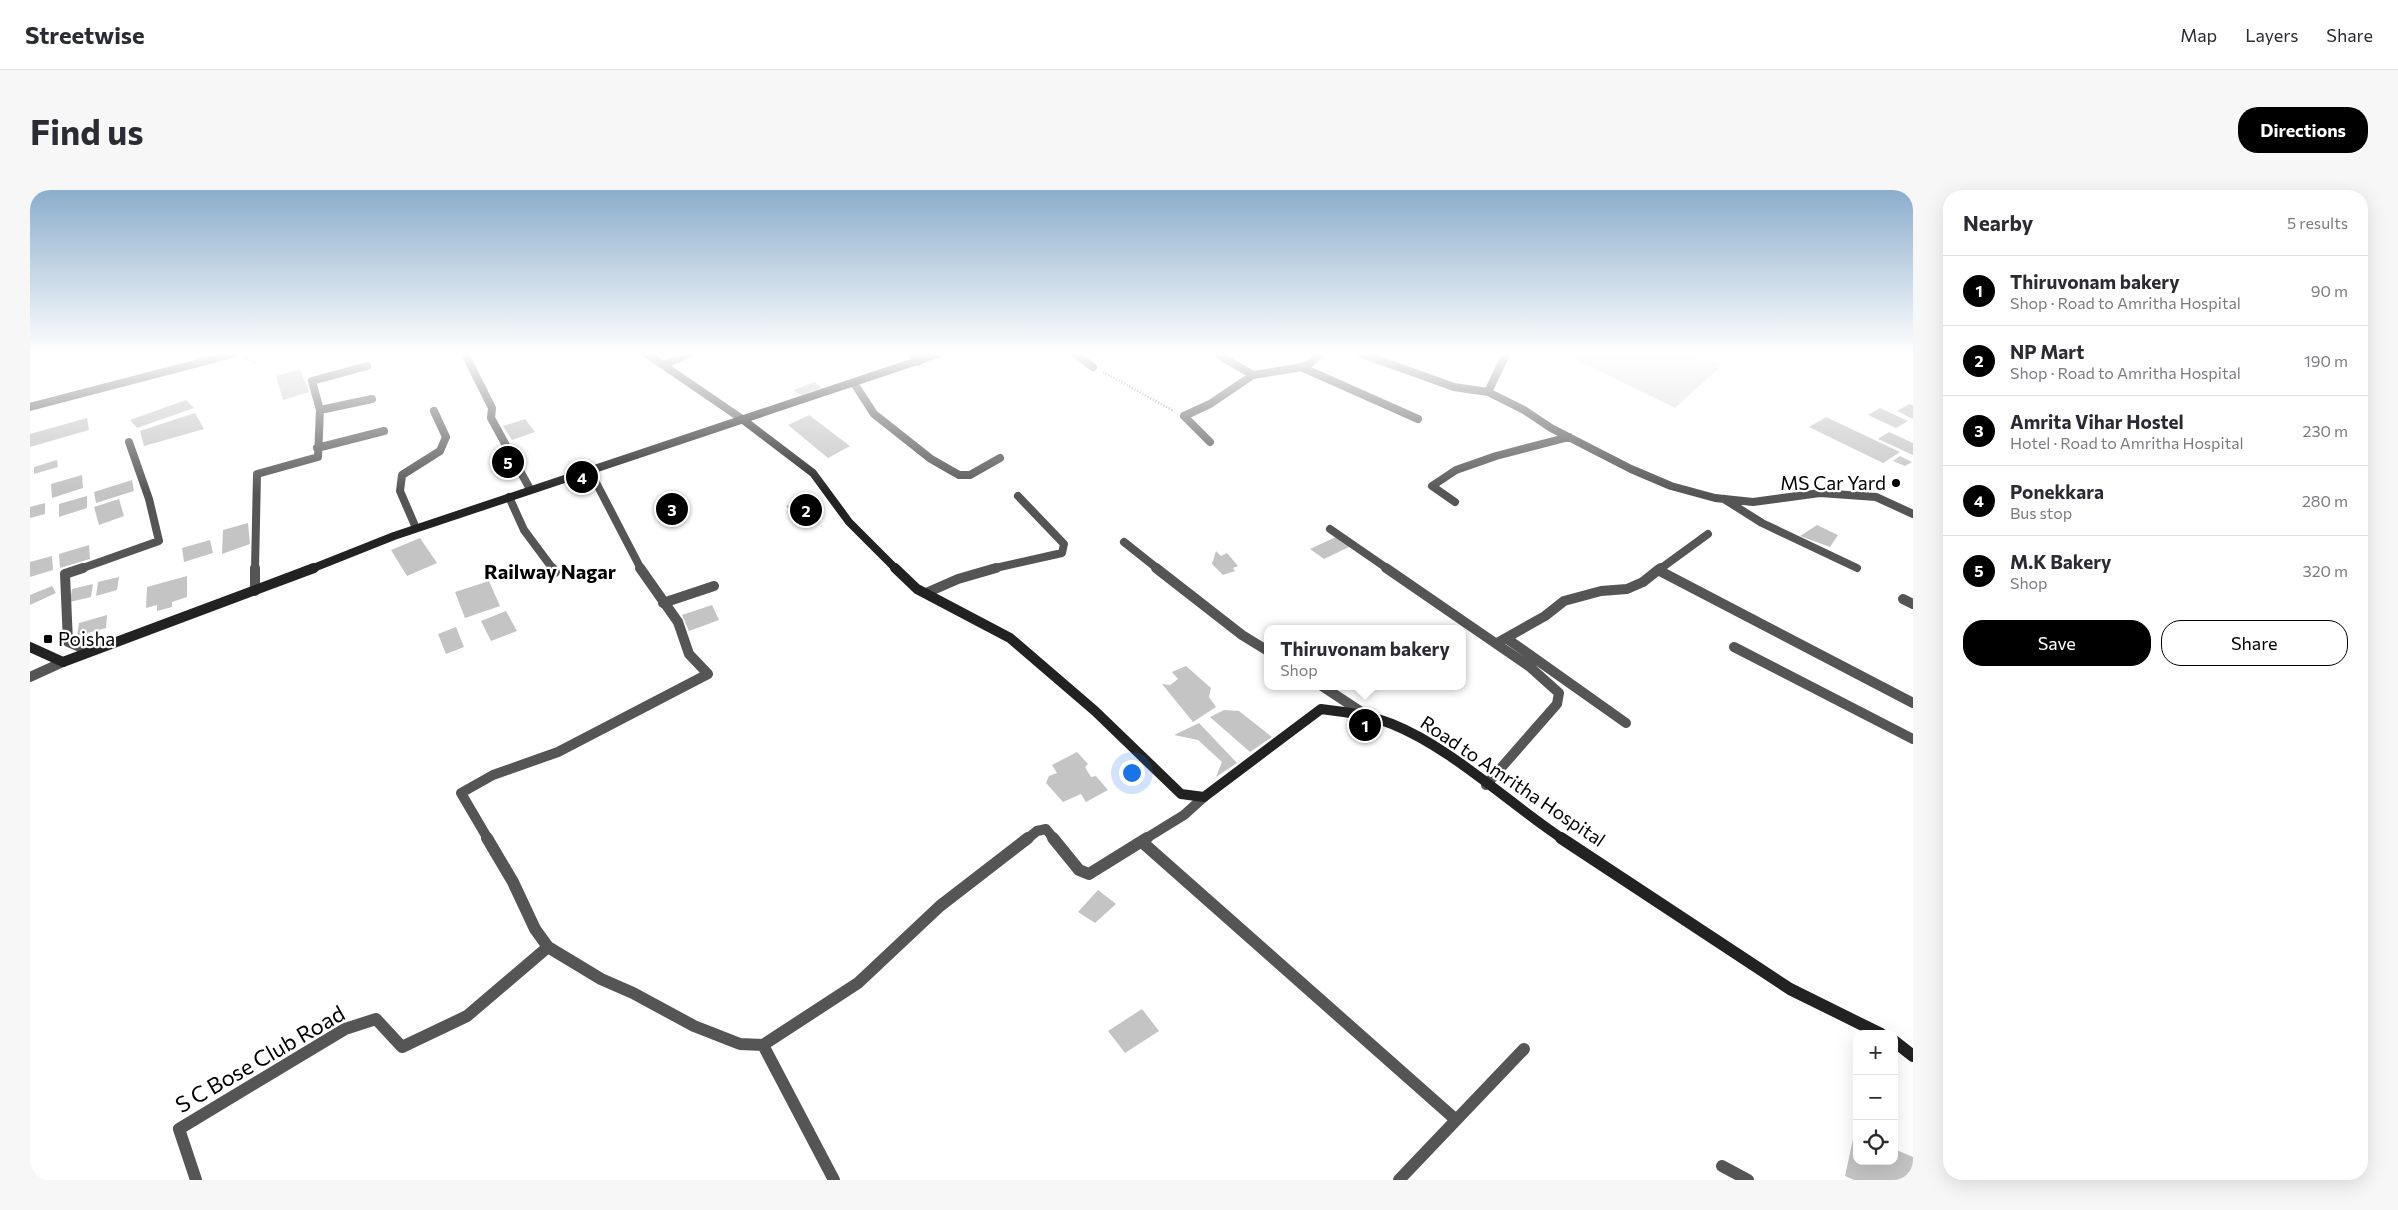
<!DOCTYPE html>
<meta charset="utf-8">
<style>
body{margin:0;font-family:Commissioner,sans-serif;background:#f7f7f7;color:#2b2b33}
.controls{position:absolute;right:15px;bottom:15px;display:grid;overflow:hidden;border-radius:10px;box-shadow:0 5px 20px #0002}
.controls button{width:45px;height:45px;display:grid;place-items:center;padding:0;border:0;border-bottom:1px solid #e1e1e2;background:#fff;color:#2b2b33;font:25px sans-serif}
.you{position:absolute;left:1101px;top:582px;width:18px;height:18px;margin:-12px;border:4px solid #fff;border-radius:50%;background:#1a73e8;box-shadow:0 0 0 8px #1a73e833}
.badge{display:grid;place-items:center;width:32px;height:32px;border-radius:50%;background:#000;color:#fff;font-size:16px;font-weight:700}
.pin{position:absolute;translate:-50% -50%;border:2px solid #fff;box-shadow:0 1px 5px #0006}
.popup{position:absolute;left:1234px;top:435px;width:202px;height:65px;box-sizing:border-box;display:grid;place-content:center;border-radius:10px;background:#fff;filter:drop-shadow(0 1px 4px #0005);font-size:16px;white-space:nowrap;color:#7c7c81}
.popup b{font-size:19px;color:#2b2b33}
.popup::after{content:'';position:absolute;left:50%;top:100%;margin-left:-10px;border:10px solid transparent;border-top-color:#fff}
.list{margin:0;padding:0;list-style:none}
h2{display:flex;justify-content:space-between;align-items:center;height:65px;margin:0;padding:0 20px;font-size:21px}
h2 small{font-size:16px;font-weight:400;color:#7c7c81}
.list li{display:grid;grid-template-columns:32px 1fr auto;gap:15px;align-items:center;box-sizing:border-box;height:70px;padding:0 20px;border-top:1px solid #e1e1e2}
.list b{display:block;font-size:19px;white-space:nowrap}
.list p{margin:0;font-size:16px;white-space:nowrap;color:#7c7c81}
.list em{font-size:16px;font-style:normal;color:#7c7c81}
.actions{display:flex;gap:10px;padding:15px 20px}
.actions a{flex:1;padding:11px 0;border:1px solid #000;border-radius:20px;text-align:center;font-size:18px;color:#000}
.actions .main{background:#000;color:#fff}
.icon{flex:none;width:28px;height:28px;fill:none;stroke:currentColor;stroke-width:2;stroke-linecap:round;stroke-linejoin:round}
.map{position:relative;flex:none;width:1883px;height:990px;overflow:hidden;border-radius:20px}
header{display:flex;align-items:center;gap:30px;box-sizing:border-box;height:70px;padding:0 25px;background:#fff;border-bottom:1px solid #e1e1e2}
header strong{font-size:24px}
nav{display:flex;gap:28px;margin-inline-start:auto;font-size:18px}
.intro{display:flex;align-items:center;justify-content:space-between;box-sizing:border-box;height:120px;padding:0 30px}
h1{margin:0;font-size:35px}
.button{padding:12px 22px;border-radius:20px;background:#000;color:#fff;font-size:18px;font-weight:700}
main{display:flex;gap:30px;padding:0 30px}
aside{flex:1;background:#fff;border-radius:20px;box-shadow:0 5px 20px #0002}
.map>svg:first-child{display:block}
.green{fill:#dcdcdc}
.building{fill:#c4c4c4}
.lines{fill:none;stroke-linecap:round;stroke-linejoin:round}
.path{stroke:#777;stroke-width:2.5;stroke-dasharray:1 2;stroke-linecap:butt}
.street-far2{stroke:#555;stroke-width:8}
.street-far1{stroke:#555;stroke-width:10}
.street{stroke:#555;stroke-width:12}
.secondary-far2{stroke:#222;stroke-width:8}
.secondary-far1{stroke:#222;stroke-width:10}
.secondary{stroke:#222;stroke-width:12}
.poi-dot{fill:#000;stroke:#fff;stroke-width:2}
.labels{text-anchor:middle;stroke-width:4.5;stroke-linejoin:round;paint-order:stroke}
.poi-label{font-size:19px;fill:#000;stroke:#fff;text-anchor:end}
.street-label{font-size:19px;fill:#000;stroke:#fff}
.neighbourhood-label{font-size:20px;font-weight:bold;fill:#000;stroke:#fff}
.near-street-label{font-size:22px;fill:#000;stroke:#fff}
</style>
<header>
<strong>Streetwise</strong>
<nav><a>Map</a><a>Layers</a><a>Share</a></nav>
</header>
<div class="intro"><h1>Find us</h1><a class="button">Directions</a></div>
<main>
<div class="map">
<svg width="1883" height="990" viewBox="0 0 1883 990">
<rect width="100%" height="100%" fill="#fff"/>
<path class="green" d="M1546,164h121l25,11 -47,43 -104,-51z"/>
<path class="building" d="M270,179l9,23 -26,8 -7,-24z
M785,192l7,6 -20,7 -9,-5z
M156,210l8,8 -57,20 -7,-8z
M1879,214l4,1v14l-16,-8z
M1850,218l28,13 -12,7 -28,-13z
M165,223l9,16 -60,17 -4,-15z
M779,225l41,31 -22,12 -40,-33z
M1796,227l74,35 -17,11 -74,-36z
M57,228l2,12 -59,17v-13z
M495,229l10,13 -23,8 -9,-14z
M1859,242l24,11v12l-35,-16z
M1870,266l12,6 -7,4 -12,-5z
M27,270l1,7 -24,7v-7z
M52,285l1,13 -31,10 -1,-14z
M102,290l2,11 -38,12 -2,-11z
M57,306v12l-28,9v-13z
M785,307l9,16 -24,9 -14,-16z
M89,309l5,17 -25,9 -5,-18z
M15,313v11l-15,4v-11z
M218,333l2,21 -28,10 1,-24z
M1787,335l21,10 -8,12 -30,-11z
M1308,346l13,10 -27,13 -14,-10z
M390,348l17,25 -30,13 -16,-26z
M180,350l3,13 -29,9 -2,-14z
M59,355l1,14 -30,9 -1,-14z
M1186,361l5,5 6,-3 11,13 -5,2 2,3 -12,4 -11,-11z
M22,366l1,14 -23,7v-15z
M157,386v21l-15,5v5l-15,4v-6l-11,3 1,-21z
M89,387l-2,13 -21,6 2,-14z
M459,391l11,25 -35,12 -10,-26z
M63,394l-2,13 -21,5 2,-13z
M22,396l4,7 -26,12v-10z
M682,415l7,15 -30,11 -7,-16z
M476,421l11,20 -26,10 -10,-20z
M77,425l-1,13 -29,8 2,-13z
M426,437l8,20 -18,7 -8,-20z
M1156,476l25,22 -2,9 7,10 -23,15 -31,-38 8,1 8,-6 -6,-7z
M1194,520l15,1 33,26 -22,15 -40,-35z
M1169,533l38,40 -21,14 6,-15 -24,-22 -24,-5z
M1047,562l11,12 -3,3 6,10 5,-1 12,14 -22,12 -5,-8 -18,8 -17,-19 3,-7 8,-3 -5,-8z
M1068,700l18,14 -21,19 -17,-11z
M1112,819l17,22 -34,22 -17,-22z
M1825,940l2,1v30h37v-12l19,8v23h-59l-9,-4z"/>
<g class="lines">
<path class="path" d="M214,168l14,5
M1073,182l71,39"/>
<path class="street-far2" d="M435,164l27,54 -1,10 39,71
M617,164l95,65
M882,164l6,8
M1046,164l17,13
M1187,164l36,21
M1332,164l92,33 34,5 36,18 27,18 80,41 40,17 44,12 38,4 67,-9 56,4 37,17
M634,175l24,-11
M1271,177l117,52
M824,193l20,31 57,45 28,16h11l30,-17
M1458,202l18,-38
M0,217l203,-53
M290,220l52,-11
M1180,252l-26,-26 26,-12 43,-29 44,-7 12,-4 12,-10
M287,258l67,-17
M559,279l52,100
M479,307l15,33 29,39
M1694,309l38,24 95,45
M1425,312l-23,-16 24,-16 40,-14 73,-19
M386,338l-16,-37 2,-16 38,-24 6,-14 -12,-26
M1300,339l58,40
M1094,352l34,27
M50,379l79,-28 -10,-42 -20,-57
M225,379l2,-95 61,-17 2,-47 -8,-29 55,-15
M961,379l71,-16 2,-9 -46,-48
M1630,379l48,-35"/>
<path class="street-far1" d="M53,378l-18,6 3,68 21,9
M522,378l3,4
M1126,378l86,67 26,16
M1356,378l144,99 29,26 -2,11 -71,81
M1631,378l-3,2 255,133
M225,401v-23
M896,403l32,-14 38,-11
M1873,409l10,5
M633,413l51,-17
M1476,448l120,85
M1467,453l48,-27 19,-15 37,-10 26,-2 16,-7 15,-12
M1704,457l179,92
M0,487l33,-15
M1292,496l47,31
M458,649l-27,-46 32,-18 65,-23 150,-78 -19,-20 -11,-32 -38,-54
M997,649l10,-8 9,-2 8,10
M1115,649l39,-24 20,-18"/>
<path class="street" d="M457,648l26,44 22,47 13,18 53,32 32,14 61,33 46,18 23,1 95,-62 82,-77 88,-68
M1023,648l26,32 10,4 58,-36
M1112,652l313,277
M733,855l71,135
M1692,976l26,14
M166,990l-17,-51 166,-100 31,-10 26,28 65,-31 81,-69
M1369,990l125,-131"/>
<path class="secondary-far2" d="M712,229l71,54 36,49 47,47
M281,379l83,-33 544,-182"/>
<path class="secondary-far1" d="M865,378l22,21 93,49 85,73 86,83 23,3 117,-88c24,3 48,6 71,15 58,23 118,80 171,115
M0,457l33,15 251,-94"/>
<path class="secondary" d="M1531,648l229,151 91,45
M1864,851l19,15"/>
</g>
<linearGradient id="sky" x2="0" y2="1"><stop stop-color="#8cadcc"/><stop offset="0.54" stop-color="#fff"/><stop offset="1" stop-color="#fff" stop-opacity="0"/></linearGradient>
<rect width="1883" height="303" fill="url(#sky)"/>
<g class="poi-dot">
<circle cx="1866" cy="293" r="5"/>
<rect x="13" y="444" width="10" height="10" rx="2.5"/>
</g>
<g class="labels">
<g class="poi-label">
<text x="1856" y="300">MS Car Yard</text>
<text x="28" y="456" text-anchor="start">Poisha</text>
</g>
<g class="street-label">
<text transform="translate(1483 591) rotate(34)" y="7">Road to Amritha Hospital</text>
</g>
<g class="neighbourhood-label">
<text x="520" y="389">Railway Nagar</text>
</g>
<g class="near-street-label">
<text transform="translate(230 869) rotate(-30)" y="8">S C Bose Club Road</text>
</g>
</g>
</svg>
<div class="controls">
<button>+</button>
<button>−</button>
<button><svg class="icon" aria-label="locate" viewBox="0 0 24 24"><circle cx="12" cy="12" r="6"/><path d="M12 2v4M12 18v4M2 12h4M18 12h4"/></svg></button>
</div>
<div class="you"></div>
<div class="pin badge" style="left:1335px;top:535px">1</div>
<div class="popup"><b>Thiruvonam bakery</b>Shop</div>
<div class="pin badge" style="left:776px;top:320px">2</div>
<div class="pin badge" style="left:642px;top:319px">3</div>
<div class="pin badge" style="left:552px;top:287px">4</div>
<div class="pin badge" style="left:478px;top:272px">5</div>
</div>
<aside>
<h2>Nearby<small>5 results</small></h2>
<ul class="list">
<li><span class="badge">1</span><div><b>Thiruvonam bakery</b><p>Shop · Road to Amritha Hospital</p></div><em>90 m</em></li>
<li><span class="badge">2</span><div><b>NP Mart</b><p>Shop · Road to Amritha Hospital</p></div><em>190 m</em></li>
<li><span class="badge">3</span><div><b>Amrita Vihar Hostel</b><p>Hotel · Road to Amritha Hospital</p></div><em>230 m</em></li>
<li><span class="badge">4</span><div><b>Ponekkara</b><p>Bus stop</p></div><em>280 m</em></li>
<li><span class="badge">5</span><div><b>M.K Bakery</b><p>Shop</p></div><em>320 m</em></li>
</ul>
<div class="actions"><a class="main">Save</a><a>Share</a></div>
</aside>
</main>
